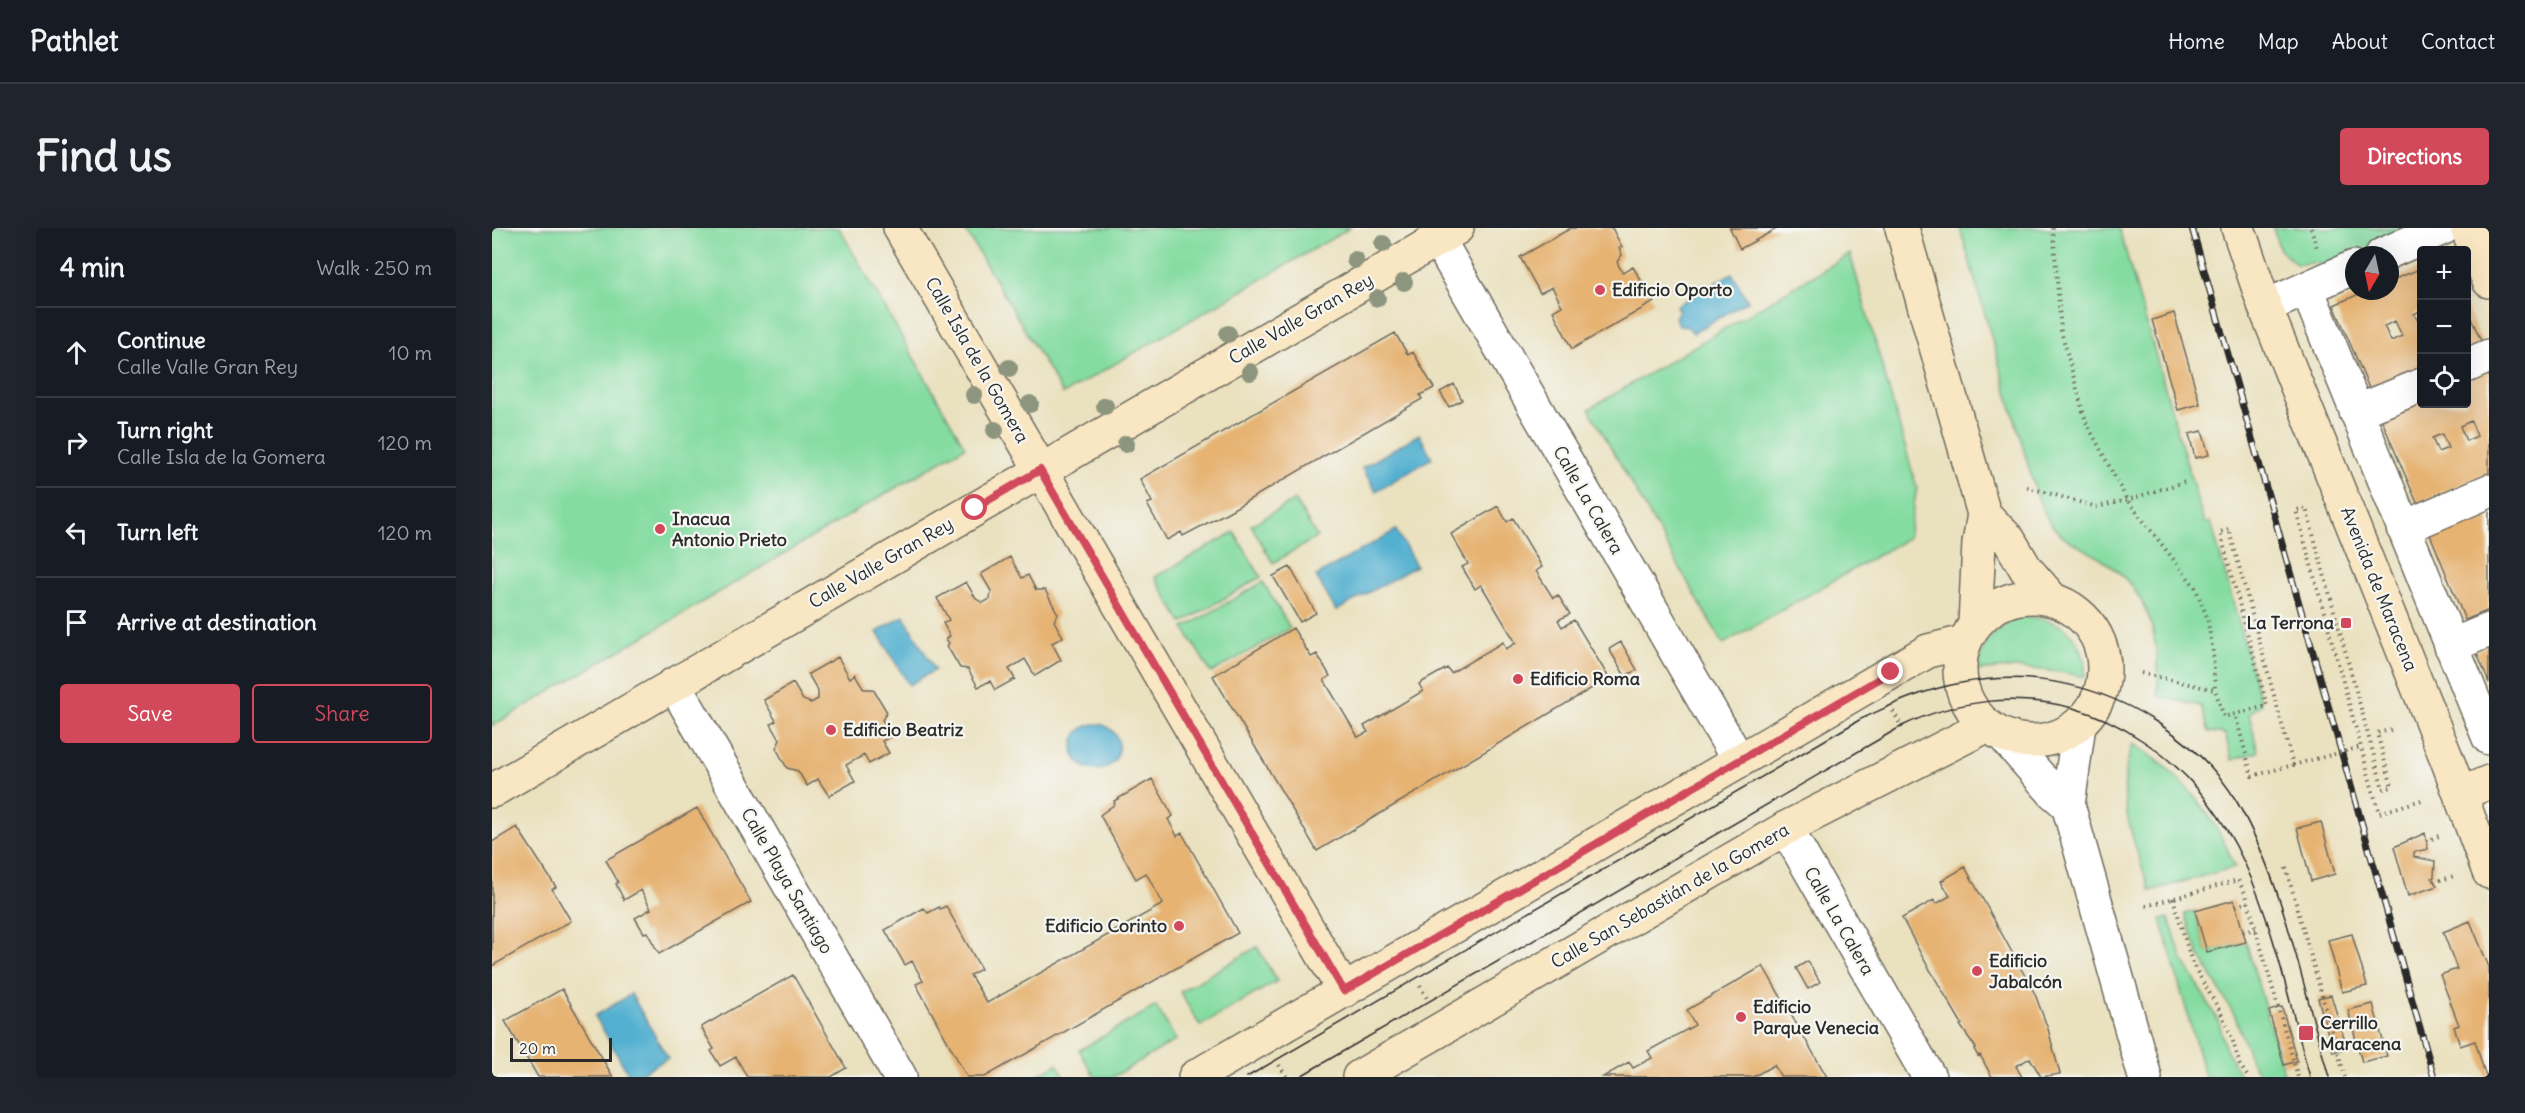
<!DOCTYPE html>
<meta charset="utf-8">
<style>
body{margin:0;font-family:Delius,sans-serif;background:#20242c;color:#f1f3f6}
.controls{position:absolute;right:18px;top:18px;display:grid;overflow:hidden;border-radius:6px;box-shadow:0 6px 24px #0002}
.controls button{width:54px;height:54px;display:grid;place-items:center;padding:0;border:0;border-bottom:2px solid #363941;background:#171b24;color:#f1f3f6;font:30px sans-serif}
.compass{position:absolute;left:1853px;top:18px;width:54px;height:54px;border-radius:50%;background:#171b24;box-shadow:0 6px 24px #0002;rotate:189deg}
.scale{position:absolute;left:18px;bottom:15px;width:102px;box-sizing:border-box;padding-left:6px;border:3px solid #2b2b2b;border-top:0;font-size:16px;line-height:21px;white-space:nowrap;color:#2b2b2b;-webkit-text-stroke:4px #f6f6f2;paint-order:stroke}
.stop{position:absolute;width:18px;height:18px;margin:-14px;border:4px solid #d1495b;border-radius:50%;background:#fff}
.stop.end{background:#d1495b;border-color:#fff;box-shadow:0 2px 6px #0008}
.list{margin:0;padding:0;list-style:none}
h2{display:flex;justify-content:space-between;align-items:center;height:78px;margin:0;padding:0 24px;font-size:26px}
h2 small{font-size:20px;font-weight:400;color:#9ea1a6}
.list li{display:grid;grid-template-columns:39px 1fr auto;gap:18px;align-items:center;box-sizing:border-box;height:90px;padding:0 24px;border-top:2px solid #363941}
.list b{display:block;font-size:22px;white-space:nowrap}
.list p{margin:0;font-size:20px;white-space:nowrap;color:#9ea1a6}
.list em{font-size:20px;font-style:normal;color:#9ea1a6}
.actions{display:flex;gap:12px;padding:18px 24px}
.actions a{flex:1;padding:14px 0;border:2px solid #d1495b;border-radius:6px;text-align:center;font-size:21px;color:#d1495b}
.actions .main{background:#d1495b;color:#fff}
.icon{flex:none;width:33px;height:33px;fill:none;stroke:currentColor;stroke-width:2;stroke-linecap:round;stroke-linejoin:round}
.map{position:relative;flex:none;width:1997px;height:849px;overflow:hidden;border-radius:6px}
header{display:flex;align-items:center;gap:36px;box-sizing:border-box;height:84px;padding:0 30px;background:#171b24;border-bottom:2px solid #363941}
header strong{font-size:28px}
nav{display:flex;gap:33px;margin-inline-start:auto;font-size:21px}
.intro{display:flex;align-items:center;justify-content:space-between;box-sizing:border-box;height:144px;padding:0 36px}
h1{margin:0;font-size:42px}
.button{padding:15px 27px;border-radius:6px;background:#d1495b;color:#fff;font-size:21px;font-weight:700}
main{display:flex;gap:36px;padding:0 36px}
aside{flex:1;background:#171b24;border-radius:6px;box-shadow:0 6px 24px #0002}
.map>svg:first-child{display:block}
.green{fill:#84dca1;stroke:#588466;stroke-width:1.5}
.water{fill:#52b0d0;stroke:#3e6e7e;stroke-width:1.5}
.building{fill:#e6b373;fill-rule:evenodd}
.lines{fill:none;stroke-linecap:round;stroke-linejoin:round}
.street-casing{stroke:#6e6b5f;stroke-width:36}
.secondary-casing{stroke:#6e6b5f;stroke-width:36}
.path{stroke:#6e6b5f;stroke-width:4;stroke-dasharray:1.5 4.5;stroke-linecap:butt}
.street{stroke:#fff;stroke-width:33}
.secondary{stroke:#f9e7c3;stroke-width:33}
.tram{stroke:#2b2b2b;stroke-width:1.5}
.rail-casing{stroke:#2b2b2b;stroke-width:7}
.rail{stroke:#f6f6f2;stroke-width:4.5;stroke-dasharray:14;stroke-linecap:butt}
.path-bridge{stroke:#6e6b5f;stroke-width:4;stroke-dasharray:1.5 4.5;stroke-linecap:butt}
.tree{fill:#8d957e}
.route{stroke:#d1495b;stroke-width:8}
.poi-dot{fill:#d1495b;stroke:#f6f6f2;stroke-width:2}
.labels{text-anchor:middle;stroke-width:4.5;stroke-linejoin:round;paint-order:stroke}
.poi-label{font-size:18px;font-weight:bold;fill:#2b2b2b;stroke:#f6f6f2;text-anchor:start}
.street-label{font-size:18px;fill:#2b2b2b;stroke:#f6f6f2}
</style>
<header>
<strong>Pathlet</strong>
<nav><a>Home</a><a>Map</a><a>About</a><a>Contact</a></nav>
</header>
<div class="intro"><h1>Find us</h1><a class="button">Directions</a></div>
<main>
<aside>
<h2>4 min<small>Walk · 250 m</small></h2>
<ul class="list">
<li><svg class="icon" aria-label="ahead" viewBox="0 0 24 24"><path d="M12 20V5M6 11l6-6 6 6"/></svg><div><b>Continue</b><p>Calle Valle Gran Rey</p></div><em>10 m</em></li>
<li><svg class="icon" aria-label="right" viewBox="0 0 24 24"><path d="M7 20v-9h11M14 6l5 5-5 5"/></svg><div><b>Turn right</b><p>Calle Isla de la Gomera</p></div><em>120 m</em></li>
<li><svg class="icon" aria-label="left" viewBox="0 0 24 24"><path d="M17 20v-9H6M10 6l-5 5 5 5"/></svg><div><b>Turn left</b></div><em>120 m</em></li>
<li><svg class="icon" aria-label="arrive" viewBox="0 0 24 24"><path d="M6 21V4h12l-3 4 3 4H6"/></svg><div><b>Arrive at destination</b></div></li>
</ul>
<div class="actions"><a class="main">Save</a><a>Share</a></div>
</aside>
<div class="map">
<svg width="1997" height="849" viewBox="0 0 1997 849">
<rect width="100%" height="100%" fill="#f6f6f2"/>
<filter id="ink" filterUnits="userSpaceOnUse"><feTurbulence type="fractalNoise" baseFrequency=".0167" numOctaves="2"/><feDisplacementMap in="SourceGraphic" scale="12" xChannelSelector="R" yChannelSelector="G"/><feConvolveMatrix kernelMatrix="1 2 1 2 8 2 1 2 1" color-interpolation-filters="sRGB"/></filter>
<filter id="wash" filterUnits="userSpaceOnUse"><feTurbulence type="fractalNoise" baseFrequency=".008" numOctaves="4" result="noise"/><feDisplacementMap in="SourceGraphic" scale="24" xChannelSelector="R" yChannelSelector="G"/><feGaussianBlur stdDeviation="1.35" result="paint"/><feColorMatrix in="noise" values="0 0 0 0 0 0 0 0 0 0 0 0 0 0 0 0 0 1.4 0 .05"/><feComposite in="paint" operator="in"/></filter>
<g filter="url(#wash)">
<rect width="100%" height="100%" fill="#eae1bf"/>
<path class="green" d="M0,0h347l126,219 -473,279z
M472,0h386l-287,166z
M1468,0h159l85,295 7,-1 50,182 -12,10 9,38 -26,8 -7,-26 -16,-2 -8,-26 -43,-10c1,-56 -5,-104 -57,-137 -38,-24 -51,-22 -66,-70z
M1781,0h146l-87,38 -18,-3 -18,1 -16,-14z
M1358,26l67,234 -9,50 -185,106 -134,-235z
M803,272l22,37 -44,26 -22,-38z
M742,304l27,45 -79,46 -27,-46z
M771,354l27,46 -79,45 -27,-45z
M1530,389c37,0 65,19 63,60 -37,-8 -70,-12 -107,-6 2,-29 18,-44 44,-54z
M1641,516c48,29 82,71 102,123l-85,24c-16,-51 -38,-95 -17,-147z
M1703,683l12,41 39,-10 39,135h-24l-10,-16 -16,-45 -36,-61 -14,-41z
M1677,690l13,40 37,64 6,25 16,30h-36l-44,-158z
M765,719l20,34 -77,45 -20,-34z
M664,778l20,34 -63,37h-18l-16,-27z
M565,836l8,13h-31z"/>
<path class="water" d="M1240,45l16,28 -55,32 -5,-6 -9,-1 -4,-9 4,-5 -3,-6z
M927,206l13,24 -56,33 -14,-23z
M904,302l20,36 -80,45 -20,-35z
M412,388l31,54 -26,15 -32,-53z
M581 519a23 23 0 1 1 46 0a23 23 0 1 1-46 0Z
M139,766l37,64 -34,19h-4l-35,-61z"/>
<g id="blocks">
<path class="building" d="M1079,0h41l10,19 -3,1 3,7 -5,7 5,10 11,-5 21,35 -82,47 -19,-38 9,-5 -10,-19 -12,6 -20,-36z
M1238,0h48l-38,21z
M1930,40v42l-8,4 8,14v43l-51,22 -37,-88 32,-14h24v-10zM1903,93l7,15 -11,5 -7,-15z
M1974,79l17,38 -17,7z
M1682,85l26,91 -22,6 -26,-90z
M903,105l13,22 5,-3 21,36 -14,7 2,4 -194,113 -45,24 -2,-4 -14,8 -20,-36 5,-2 -12,-23z
M1997,142v103l-72,30 -37,-87 42,-17v5h44v-24zM1979,193l6,15 -11,5 -6,-15zM1950,206l6,14 -10,4 -6,-14z
M962,156l8,16 -13,7 -9,-15z
M1710,203l7,24 -14,3 -6,-24z
M1006,278l9,16 6,-4 29,49 -6,4 17,27 5,-3 12,19 -12,6 4,7 12,-7 35,58 -292,173 -104,-175 80,-48 18,29 6,-3 13,22 -6,4 34,57 10,-5 -4,-6 59,-35 -4,-7 5,-3 23,-13 4,5 52,-31 3,7 10,-6 -33,-55 -2,-3 -6,4 -13,-22 6,-3 -17,-30z
M1997,279v103l-24,10 -36,-88z
M518,329l12,21 6,-3 8,15h9l13,24 -4,7 9,16 -11,6 9,17 -26,16 -10,-17 -16,10 6,10 -20,11 -5,-9 -12,6 -10,-18 -8,-1 -13,-22 2,-3 -3,-4 4,-3 -7,-13 6,-3 -12,-22 29,-16 10,17 7,4 7,-4 1,-8 -10,-17z
M798,339l26,46 -16,9 -27,-46z
M1129,414l16,28 -12,6 -16,-27z
M1997,417v38l-13,-32z
M346,429l12,21 5,-4 9,15h9l14,23 -5,8 10,16 -10,5 7,12 -20,11 -5,-9 -18,10 9,16 -26,15 -11,-17 -11,7 -9,-15 -11,-3 -11,-20 4,-8 -9,-16 5,-3 -12,-21 29,-17 10,17 8,3 7,-4v-8l-10,-17z
M660,551l21,37 -5,3 9,17 5,-3 56,100 -253,144h-18l-51,-93 7,-3 -11,-20 -7,4 -20,-35 39,-22 4,5 11,-6 1,2 6,-3 35,63 -11,6 17,28 176,-99 -17,-31 -10,6 -36,-64 15,-11 -1,-3z
M205,580l54,94 -92,52 -12,-22 -3,1 -9,-15 16,-9 -10,-19 -17,10 -8,-16 2,-2 -12,-22z
M1829,594l14,52 -24,7 -14,-53z
M25,599l39,60 -4,2 19,32 -79,45v-124z
M1933,605l3,16 -14,3v5l21,4 -1,16 -2,1 5,8 -29,10 -14,-49z
M1473,639l70,127 13,35 12,45 -19,3 -11,-19 -14,8 6,11h-30l-12,-22 -2,1 -4,-7 2,-1 -16,-23 2,-1 -39,-66 -21,-40 32,-18 2,4 14,-8 -9,-15z
M1742,672l12,42 -39,10 -12,-41z
M1978,693l19,46v110h-3l-11,-36 -15,5 -6,-19 5,-2 -19,-50 17,-6 -14,-37z
M1860,706l15,52 -25,6 -14,-52z
M1316,733l12,21 -12,7 -12,-21z
M1271,738l64,111h-46l-7,-12 -21,12h-150l26,-15 4,6 19,-10 -4,-7 47,-26 -8,-15z
M301,747l53,93 -15,9h-84l-11,-20 -16,9 -9,-15 3,-2 -13,-22z
M70,761l51,88h-75l-33,-56z
M1839,767l16,53 -14,4 -15,-54z
M1881,776l14,52 -25,6 -14,-52z
M1790,779l15,54 -13,4 -15,-54z"/>
</g>
</g>
<g filter="url(#ink)">
<use href="#blocks" fill-opacity="0" stroke="#6e6b5f" stroke-width="1.5"/>
<g class="lines">
<g class="street-casing">
<path id="street" d="M946,11l301,522
M1890,27l61,-27
M1815,61l182,449
M1773,79l89,-40
M1974,138l23,-10
M1864,184l66,-27
M1911,300l86,-37
M1959,418l38,-16
M182,456l226,393
M1587,496l-11,81 77,272
M1512,508l49,56 15,13
M1294,600l143,249"/>
</g>
<g class="secondary-casing">
<path id="secondary" d="M408,0l444,763
M1410,0l82,286 -5,29 -4,81
M1746,0l27,79 183,455 41,110
M1975,0l22,53
M1492,286l25,26 17,29 27,31
M1468 441a72 72 0 1 1 144 0a72 72 0 1 1-144 0Z
M0,563l965,-563
M1969,566l28,-12
M703,849l733,-426 36,-9
M867,849l427,-249 200,-102"/>
</g>
<path class="path" d="M1561,0l8,103 25,91 41,78 68,87 12,30 6,35 2,38 9,27 11,-3 17,62 41,-11 -64,-236 -9,3 47,174 -32,8
M1819,0l6,20
M1535,259l70,20 30,-7 57,-18
M1649,445l74,17
M1401,483l11,20
M1899,502l-14,3 15,54 -9,2 -77,-281 -10,2 83,303 46,-14
M1934,613l13,-5
M1794,640l59,209
M1942,654l20,-6
M1681,670l19,65 28,48 11,24 9,30 8,12
M1654,678l92,-26 8,15 52,182
M1744,678l12,-4
M1751,704l13,-3
M928,758l8,14
M787,837l8,12"/>
<use href="#street" class="street"/>
<use href="#secondary" class="secondary"/>
<path class="tram" d="M755,849l614,-358c16,-7 33,-16 50,-22 84,-31 171,-24 247,26 32,21 59,45 79,79 48,84 65,183 92,275
M807,849l603,-351c54,-26 113,-33 171,-18 26,7 48,18 70,33 115,75 132,214 167,336"/>
<g class="rail-casing">
<path id="rail" d="M1700,0l242,849"/>
</g>
<use href="#rail" class="rail"/>
<path class="path-bridge" d="M1801,537l68,-18"/>
</g>
<g class="tree">
<circle cx="891" cy="16" r="9"/>
<circle cx="863" cy="32" r="9"/>
<circle cx="912" cy="54" r="9"/>
<circle cx="885" cy="70" r="9"/>
<circle cx="736" cy="106" r="9"/>
<circle cx="517" cy="140" r="9"/>
<circle cx="758" cy="144" r="9"/>
<circle cx="482" cy="167" r="9"/>
<circle cx="538" cy="176" r="9"/>
<circle cx="613" cy="178" r="9"/>
<circle cx="503" cy="202" r="9"/>
<circle cx="634" cy="216" r="9"/>
</g>
</g>
<g class="lines" filter="url(#ink)">
<path class="route" d="M483,280l65,-38 304,521 547,-319"/>
</g>
<g class="poi-dot">
<circle cx="1108" cy="62" r="6"/>
<circle cx="168" cy="301" r="6"/>
<rect x="1848" y="389" width="12" height="12" rx="3"/>
<circle cx="1026" cy="451" r="6"/>
<circle cx="339" cy="502" r="6"/>
<circle cx="687" cy="698" r="6"/>
<circle cx="1485" cy="743" r="6"/>
<circle cx="1249" cy="789" r="6"/>
<rect x="1806" y="797" width="16" height="16" rx="3"/>
</g>
<g class="labels">
<g class="poi-label">
<text x="1120" y="68">Edificio Oporto</text>
<text x="180" y="297">Inacua<tspan x="180" dy="21">Antonio Prieto</tspan></text>
<text x="1842" y="401" text-anchor="end">La Terrona</text>
<text x="1038" y="457">Edificio Roma</text>
<text x="351" y="508">Edificio Beatriz</text>
<text x="675" y="704" text-anchor="end">Edificio Corinto</text>
<text x="1497" y="739">Edificio<tspan x="1497" dy="21">Jabalcón</tspan></text>
<text x="1261" y="785">Edificio<tspan x="1261" dy="21">Parque Venecia</tspan></text>
<text x="1828" y="801">Cerrillo<tspan x="1828" dy="21">Maracena</tspan></text>
</g>
<g class="street-label">
<text transform="translate(809 91) rotate(-30)" y="6">Calle Valle Gran Rey</text>
<text transform="translate(485 132) rotate(60)" y="6">Calle Isla de la Gomera</text>
<text transform="translate(1096 272) rotate(60)" y="6">Calle La Calera</text>
<text transform="translate(389 335) rotate(-30)" y="6">Calle Valle Gran Rey</text>
<text transform="translate(1887 361) rotate(68)" y="6">Avenida de Maracena</text>
<text transform="translate(295 653) rotate(60)" y="6">Calle Playa Santiago</text>
<text transform="translate(1178 668) rotate(-30)" y="6">Calle San Sebastián de la Gomera</text>
<text transform="translate(1347 693) rotate(60)" y="6">Calle La Calera</text>
</g>
</g>
</svg>
<div class="controls">
<button>+</button>
<button>−</button>
<button><svg class="icon" aria-label="locate" viewBox="0 0 24 24"><circle cx="12" cy="12" r="6"/><path d="M12 2v4M12 18v4M2 12h4M18 12h4"/></svg></button>
</div>
<svg class="compass" viewBox="-18 -18 36 36"><path d="M0-13l5 13h-10z" fill="#e53935"/><path d="M0 13l5-13h-10z" fill="#9ea1a6"/></svg>
<div class="scale">20 m</div>
<div class="stop" style="left:483px;top:280px"></div>
<div class="stop end" style="left:1399px;top:444px"></div>
</div>
</main>
